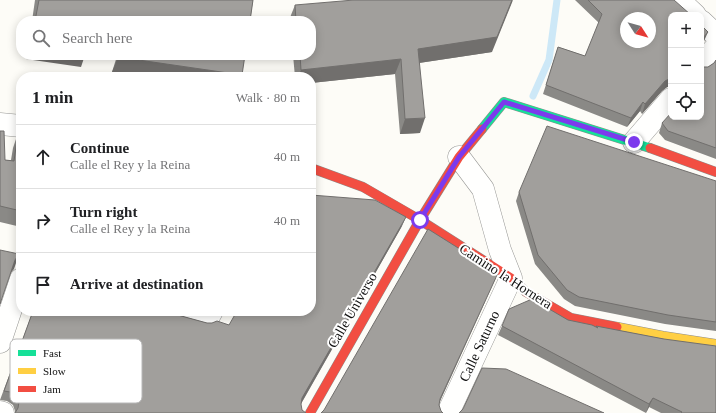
<!DOCTYPE html>
<meta charset="utf-8">
<style>
body{margin:0;font-family:"Times New Roman",serif;background:#f2f2f2;color:#202124}
.controls{position:absolute;right:12px;top:12px;display:grid;overflow:hidden;border-radius:8px;box-shadow:0 2px 10px #0003}
.controls button{width:36px;height:36px;display:grid;place-items:center;padding:0;border:0;border-bottom:1px solid #e0e0e0;background:#fff;color:#202124;font:20px sans-serif}
.compass{position:absolute;left:620px;top:12px;width:36px;height:36px;border-radius:50%;background:#fff;box-shadow:0 2px 10px #0003;rotate:126deg}
.stop{position:absolute;width:12px;height:12px;margin:-9px;border:3px solid #7c3aed;border-radius:50%;background:#fff}
.stop.end{background:#7c3aed;border-color:#fff;box-shadow:0 1px 4px #0008}
.list{margin:0;padding:0;list-style:none}
h2{display:flex;justify-content:space-between;align-items:center;height:52px;margin:0;padding:0 16px;font-size:17px}
h2 small{font-size:13px;font-weight:400;color:#757577}
.list li{display:grid;grid-template-columns:26px 1fr auto;gap:12px;align-items:center;box-sizing:border-box;height:64px;padding:0 16px;border-top:1px solid #e0e0e0}
.list b{display:block;font-size:15px;white-space:nowrap}
.list p{margin:0;font-size:13px;white-space:nowrap;color:#757577}
.list em{font-size:13px;font-style:normal;color:#757577}
.icon{flex:none;width:22px;height:22px;fill:none;stroke:currentColor;stroke-width:2;stroke-linecap:round;stroke-linejoin:round}
.map{position:relative;flex:none;width:716px;height:413px;overflow:hidden}
.search{position:absolute;background:#fff;box-shadow:0 2px 10px #0003;left:16px;top:16px;width:300px;height:44px;display:flex;align-items:center;gap:10px;box-sizing:border-box;padding:0 14px;border-radius:16px;color:#757577;font-size:15px}
.panel{position:absolute;background:#fff;box-shadow:0 2px 10px #0003;left:16px;top:72px;width:300px;height:244px;border-radius:16px}
.map>svg:first-child{display:block}
.lines{fill:none;stroke-linecap:round;stroke-linejoin:round}
.stream{stroke:#cde8f7;stroke-width:7}
.street-casing{stroke:#979795;stroke-width:23}
.fast-casing{stroke:#8e8d8b;stroke-width:10}
.slow-casing{stroke:#8e8d8b;stroke-width:10}
.jam-casing{stroke:#8e8d8b;stroke-width:10}
.street{stroke:#fffffe;stroke-width:22}
.fast{stroke:#16e098;stroke-width:9}
.slow{stroke:#ffcf43;stroke-width:9}
.jam{stroke:#f24e42;stroke-width:9}
.wall{fill:#8a8986}
.shaded-wall{fill:#716f6d}
.building{fill:#a19f9c;stroke:#716f6d;fill-rule:evenodd}
.route{stroke:#7c3aed;stroke-width:5}
.labels{text-anchor:middle;stroke-width:4;stroke-linejoin:round;paint-order:stroke}
.street-label{font-size:14px;fill:#111;stroke:#fff}
.key{fill:#fff;stroke:#b8b8b8;stroke-width:1}
.key-label{font-size:11px;fill:#111}
</style>
<div class="map">
<svg width="716" height="413" viewBox="0 0 716 413">
<rect width="100%" height="100%" fill="#fdfcf7"/>
<g class="lines">
<path class="stream" d="M533,96l16,-36 8,-60"/>
<g class="street-casing">
<path id="street" d="M679,0l16,15
M701,21l15,14
M701,64l15,-17
M0,124l21,2
M634,142l37,-43
M174,311l33,9 5,-9
M0,342l21,-63
M0,412l3,1
M448,413l63,-135 -11,-28 -17,-61 -24,-32"/>
</g>
<g class="fast-casing">
<path id="fast" d="M482,129l22,-27 146,46"/>
</g>
<g class="slow-casing">
<path id="slow" d="M617,327l46,9 53,8"/>
</g>
<g class="jam-casing">
<path id="jam" d="M650,148l66,24
M311,168l52,19 57,33 91,58 15,14 45,26 46,9
M310,413l110,-193 39,-63 23,-28"/>
</g>
<use href="#street" class="street"/>
<use href="#fast" class="fast"/>
<use href="#slow" class="slow"/>
<use href="#jam" class="jam"/>
</g>
<path class="wall" d="M35,0h218l-3,21h-218z
M575,0h99l-3,15v72h-4l-5,4 -20,23 -2,-3 -13,16 -84,-33 15,-47 27,9 14,-33z
M295,5l197,47 -73,11 1,70 -20,1 -5,-60 -84,9v-6h-16l-2,-22h18v-34h-21l-1,-1z
M113,55h132l-4,22h-91l-38,-5 5,-16z
M716,60v99l-51,-19 -6,-7 3,-10 9,-6 37,-50 6,-4z
M0,131l5,29h6l2,-12 5,-15h3v94l-21,-5z
M716,181v150l-51,-7 -90,-18 -11,-7 -29,-35 -19,-63 3,-9z
M402,226l-101,178 -286,8v-1l-2,-6 -6,-4 -7,-1 33,-89 141,3 33,9 22,2z
M568,320l28,7v-1l68,13 52,74h-55l-12,-6 -3,6 -148,-78 4,-9z"/>
<path class="shaded-wall" d="M513,0l-21,52 -80,12 6,-15z
M708,32l-4,9 -3,4v-5z
M28,55h57l-4,12 -55,-8z
M118,57l124,18 -1,2h-91l-38,-5z
M401,59l-6,15 -84,9v-6h-13l3,-7z
M671,78v9h-4l-5,4 -20,23 3,-10 20,-23z
M643,102l-3,9 -13,16 4,-9z
M425,118l-5,15 -20,1 5,-15z
M406,217l-4,9 -103,181 3,-9z
M19,254l-5,15 -5,6 6,-15z
M498,273l-4,9 -57,126 3,-9z
M653,398l-4,9 -3,6 3,-9z"/>
<path class="building" d="M39,0h214l-3,21h-215z
M354,0h158l-15,37 -79,12 7,69 -20,1 -4,-60 -100,11 -1,-15h11v-34h-15l-1,-16z
M588,0h86l17,15h-20v63l-6,3 -20,23 -2,-2 -12,16 -85,-33 12,-38 27,9 17,-42zM626,18h24v24h-24z
M701,25l7,7 -7,8z
M118,55h127l-3,20 -124,-18z
M716,60v88l-48,-17 -6,-8 9,-10v4h30v-50h7l6,-4z
M547,126l169,55v141l-48,-7 -89,-18 -12,-7 -29,-35 -19,-63z
M0,131h4l1,29 9,1 4,-28h3v78l-21,-5z
M311,195l64,5 31,17 -104,181 -1,6 1,6 4,3h-291l3,-5 1,-6 -3,-6 -6,-4 -6,-1 29,-80h136l5,3 33,9h5l5,-2 12,4 8,-14h74z
M428,229l70,44 -58,126 -1,6 2,6 2,2h-122l3,-3z
M0,250l19,4 -4,6 -15,44z
M532,299l36,21 24,5 6,3 -2,-2 68,13 52,7v67h-35l1,-1 -29,-14 -4,6 -147,-78 7,-17z
M482,368l24,1 98,44h-145l4,-4z"/>
<g class="lines">
<path class="route" d="M420,220l39,-63 45,-55 130,40"/>
</g>
<g class="labels">
<g class="street-label">
<text transform="translate(506 276) rotate(33)" y="5">Camino la Hornera</text>
<text transform="translate(352 310) rotate(-60)" y="5">Calle Universo</text>
<text transform="translate(479 346) rotate(-65)" y="5">Calle Saturno</text>
</g>
</g>
<rect x="10" y="339" width="132" height="64" rx="6" class="key"/>
<rect x="18" y="350" width="18" height="6" fill="#16e098"/>
<rect x="18" y="368" width="18" height="6" fill="#ffcf43"/>
<rect x="18" y="386" width="18" height="6" fill="#f24e42"/>
<g class="key-label">
<text x="43" y="357">Fast</text>
<text x="43" y="375">Slow</text>
<text x="43" y="393">Jam</text>
</g>
</svg>
<div class="controls">
<button>+</button>
<button>−</button>
<button><svg class="icon" aria-label="locate" viewBox="0 0 24 24"><circle cx="12" cy="12" r="6"/><path d="M12 2v4M12 18v4M2 12h4M18 12h4"/></svg></button>
</div>
<svg class="compass" viewBox="-18 -18 36 36"><path d="M0-13l5 13h-10z" fill="#e53935"/><path d="M0 13l5-13h-10z" fill="#757577"/></svg>
<div class="stop" style="left:420px;top:220px"></div>
<div class="stop end" style="left:634px;top:142px"></div>
<div class="search"><svg class="icon" aria-label="search" viewBox="0 0 24 24"><circle cx="10" cy="10" r="6"/><path d="M15 15l6 6"/></svg>Search here</div>
<section class="panel">
<h2>1 min<small>Walk · 80 m</small></h2>
<ul class="list">
<li><svg class="icon" aria-label="ahead" viewBox="0 0 24 24"><path d="M12 20V5M6 11l6-6 6 6"/></svg><div><b>Continue</b><p>Calle el Rey y la Reina</p></div><em>40 m</em></li>
<li><svg class="icon" aria-label="right" viewBox="0 0 24 24"><path d="M7 20v-9h11M14 6l5 5-5 5"/></svg><div><b>Turn right</b><p>Calle el Rey y la Reina</p></div><em>40 m</em></li>
<li><svg class="icon" aria-label="arrive" viewBox="0 0 24 24"><path d="M6 21V4h12l-3 4 3 4H6"/></svg><div><b>Arrive at destination</b></div></li>
</ul>
</section>
</div>
